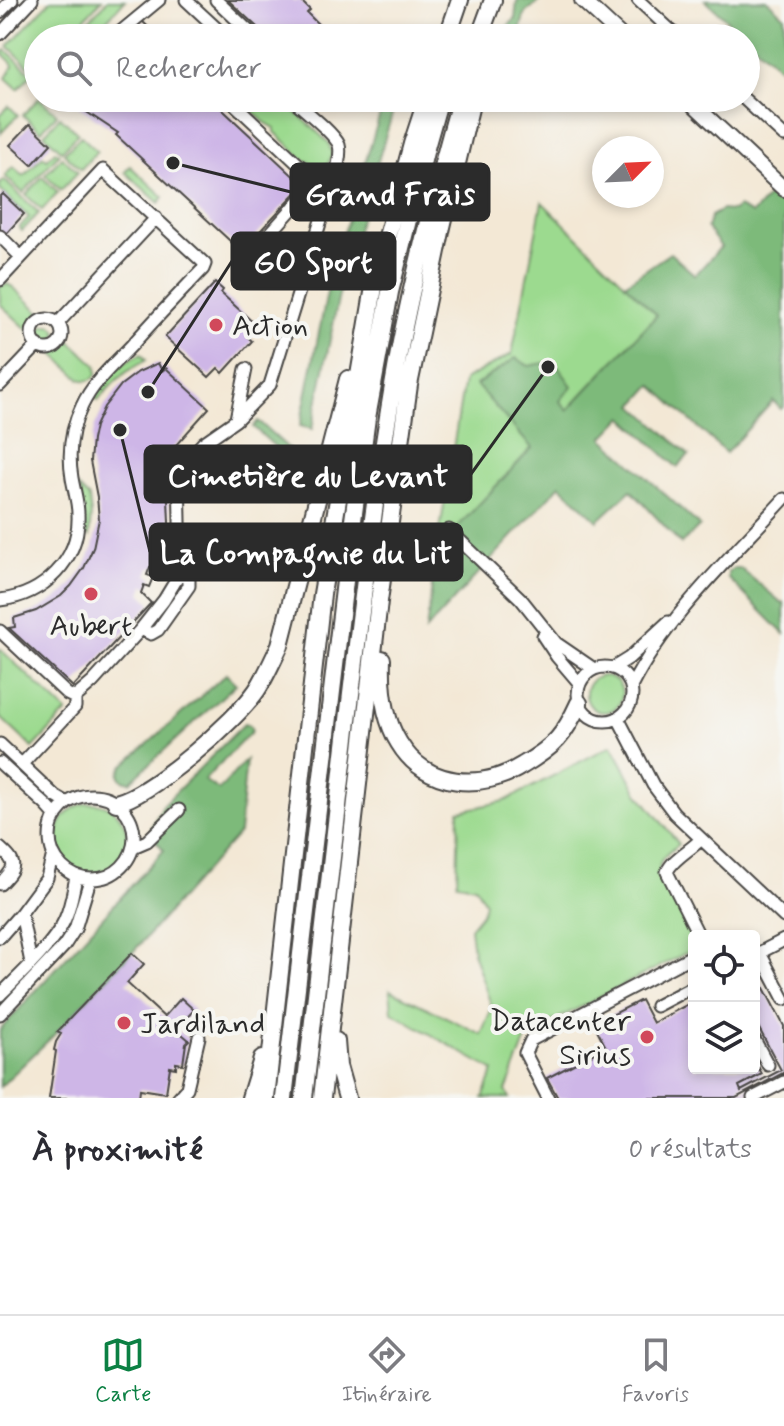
<!DOCTYPE html>
<html lang="fr">
<meta charset="utf-8">
<style>
body{margin:0;font-family:Mynerve,sans-serif;background:#f7f7f7;color:#2b2b33}
.controls{position:absolute;right:24px;bottom:24px;display:grid;overflow:hidden;border-radius:8px;box-shadow:0 4px 12px #0003}
.controls button{width:72px;height:72px;display:grid;place-items:center;padding:0;border:0;border-bottom:2px solid #e1e1e2;background:#fff;color:#2b2b33;font:40px sans-serif}
.compass{position:absolute;left:592px;top:136px;width:72px;height:72px;border-radius:50%;background:#fff;box-shadow:0 4px 12px #0003;rotate:66deg}
.list{margin:0;padding:0;list-style:none}
h2{display:flex;justify-content:space-between;align-items:center;height:104px;margin:0;padding:0 32px;font-size:34px}
h2 small{font-size:26px;font-weight:400;color:#7c7c81}
.icon{flex:none;width:44px;height:44px;fill:none;stroke:currentColor;stroke-width:2;stroke-linecap:round;stroke-linejoin:round}
.map{position:relative;flex:none;width:784px;height:1098px;overflow:hidden}
.search{position:absolute;background:#fff;box-shadow:0 4px 12px #0003;left:24px;right:24px;top:24px;height:88px;display:flex;align-items:center;gap:20px;box-sizing:border-box;padding:0 28px;border-radius:44px;color:#7c7c81;font-size:30px}
.sheet{height:216px;background:#fff}
nav{display:flex;justify-content:space-around;align-items:center;box-sizing:border-box;height:112px;border-top:2px solid #e1e1e2;background:#fff;font-size:22px;color:#7c7c81}
nav a{display:grid;justify-items:center;gap:4px}
nav .on{color:#0b8043}
.map>svg:first-child{display:block}
.green{fill:#9cda8f;stroke:#64825d;stroke-width:2}
.forest{fill:#7dba7a;stroke:#547252;stroke-width:2}
.building{fill:#ceb6e7}
.lines{fill:none;stroke-linecap:round;stroke-linejoin:round}
.minor-casing{stroke:#494744;stroke-width:15}
.major-casing{stroke:#494744;stroke-width:18}
.highway-casing{stroke:#494744;stroke-width:20}
.minor{stroke:#fff;stroke-width:11}
.major{stroke:#fff;stroke-width:14}
.highway{stroke:#fff;stroke-width:16}
.poi-dot{fill:#d1495b;stroke:#f6f6f2;stroke-width:3}
.labels{text-anchor:middle;stroke-width:8;stroke-linejoin:round;paint-order:stroke}
.poi-label{font-size:30px;fill:#2b2b2b;stroke:#f6f6f2;text-anchor:start}
.leader{fill:none;stroke:#2b2b2b;stroke-width:3}
.callout-dot{fill:#2b2b2b;stroke:#f6f6f2;stroke-width:3}
.callout{fill:#2b2b2b;stroke:#2b2b2b;stroke-width:3}
.callout-label{font-size:32px;text-anchor:middle;font-weight:bold;fill:#fff}
</style>
<div class="map">
<svg width="784" height="1098" viewBox="0 0 784 1098">
<rect width="100%" height="100%" fill="#f6f6f2"/>
<filter id="ink" filterUnits="userSpaceOnUse"><feTurbulence type="fractalNoise" baseFrequency=".0125" numOctaves="2"/><feDisplacementMap in="SourceGraphic" scale="16" xChannelSelector="R" yChannelSelector="G"/><feConvolveMatrix kernelMatrix="1 2 1 2 8 2 1 2 1" color-interpolation-filters="sRGB"/></filter>
<filter id="wash" filterUnits="userSpaceOnUse"><feTurbulence type="fractalNoise" baseFrequency=".006" numOctaves="4" result="noise"/><feDisplacementMap in="SourceGraphic" scale="32" xChannelSelector="R" yChannelSelector="G"/><feGaussianBlur stdDeviation="1.8" result="paint"/><feColorMatrix in="noise" values="0 0 0 0 0 0 0 0 0 0 0 0 0 0 0 0 0 1.4 0 .05"/><feComposite in="paint" operator="in"/></filter>
<g filter="url(#wash)">
<rect width="100%" height="100%" fill="#f3e8d5"/>
<path class="green" d="M51,0h51l-36,38h-28v30l-3,4 -27,-26z
M108,0h17l-35,38h-18z
M6,50l26,24 -14,15 -12,-11 7,-12 -1,-3 -10,-10z
M39,98l18,16 -16,17 -18,-16z
M238,98h43l48,45 3,12 -4,9 -6,3 -18,-7 -29,-28v-4l-11,-6z
M9,106l9,9 -17,18 -1,-18z
M60,117l18,16 -16,18 -18,-17z
M81,136l16,15 -16,18 -17,-16z
M55,151l4,3 -36,39 -18,-17 8,-9 11,9 19,-20 4,3z
M62,157l16,15 -17,18 -16,-15z
M130,166l34,31 -5,6 -34,-31z
M42,177l16,15 -16,18 -16,-15z
M4,180l35,33 -17,18 -3,-3 10,-11 -29,-27v-6z
M542,202l115,113 -220,234 27,-169 48,-26z
M7,284l6,3 30,28 -9,6 -5,10 -29,-27v-18z
M39 334a9 9 0 1 1 18 0a9 9 0 1 1-18 0Z
M66,337l30,28 1,9c-5,7 -10,8 -17,5l-28,-27 8,-4z
M141,354l5,6c-21,11 -34,23 -48,41l-5,-5c13,-18 26,-33 48,-42z
M79,488l10,10 2,17 -2,22 -7,-6 2,-18z
M0,649l67,63 -34,36 -33,-31z
M586 694a18 18 0 1 1 36 0a18 18 0 1 1-36 0Z
M612,745l26,48 41,51c-9,8 -22,14 -19,28l34,65v12l-166,85 -22,57 4,7h-27l11,-27 -102,-59 -2,-22 91,44 11,-26 -19,-56 -3,-24 12,-15 3,-10 -10,-17 -18,-3 2,-72 46,-10z
M57 838a35 35 0 1 1 70 0a35 35 0 1 1-70 0Z"/>
<path class="forest" d="M517,0h24l-16,13 -7,25h-11l1,-12 7,-7z
M705,0h62l17,16v56z
M385,98h12l-55,182 -30,149 -12,-3 30,-148z
M784,180v226l-3,3 -8,-8 -47,52 -74,-68 -18,20 55,50 -12,12 -54,-50 -20,21 97,88 -19,18 -50,-54 -33,31 -38,-36 -134,145 11,-81 95,-101 -56,-63 40,-27 13,8 25,-5 18,25 -12,15 8,9 89,-95 -32,-31 45,-31 25,22 26,-28 -14,-19 4,-12 11,-6 10,1 6,-4 14,7z
M258,421l39,35 -4,7 -40,-36z
M734,568h6l42,35 2,-1v32l-56,-56v-6z
M226,674l10,10 -106,98 -8,-2 -3,-6 4,-8z
M245,723l5,2 2,6 -48,49 15,10 27,-30 -7,73 -107,120 -75,79 -57,55v-57l164,-180 -9,-10 -4,-13 12,-22z"/>
<g id="blocks">
<path class="building" d="M228,0h65l1,2 6,-2 10,10 -3,3 19,19 4,-4 10,10h-71z
M142,21l18,17h-34z
M77,98h133l93,87 -56,60 2,1 -6,7 -127,-118 2,-2 -39,-26z
M30,124l21,20 -19,21 -22,-20z
M3,194l21,20 -20,22 -4,-4v-35z
M215,283l8,7 -2,3 36,33 -10,10 5,5 -29,32 -5,-5 -9,9 -44,-40z
M158,363l4,8 4,-3 43,40 -43,48 5,110 -21,1 -3,8 6,2 -4,10 -5,-2 -3,8 10,10 -78,84 -64,-59 6,-1 -1,-9 22,-7 25,-15 10,-10 13,-18 9,-20 6,-29 -2,-22 -7,-36 2,-21 3,-14 9,-19 17,-22 17,-13z
M132,953l12,11 -17,19 37,34 17,-19 13,12 -18,19 13,11 -3,3 -3,21 -7,-1v5l-6,-1 -4,26 -26,-4 -1,9h-90l7,-47 -2,-1 2,-8 5,-8 -4,-2z
M754,969l30,57v50l-1,-3 -47,25h-178l-11,-20 59,-31 -12,-23 47,-24 12,23 41,-22v67h60v-9l8,15 -23,12 2,5 40,-21 -27,-51z"/>
</g>
</g>
<g filter="url(#ink)">
<use href="#blocks" fill-opacity="0" stroke="#494744" stroke-width="2"/>
<g class="lines">
<g class="minor-casing">
<path id="minor" d="M186,0l41,38
M216,0l40,38
M638,0l41,38
M0,12l12,-12
M0,34l32,-34
M113,38l46,-38
M228,98l101,95
M743,98l41,38
M0,236l21,21
M251,255l57,-64
M0,280l103,-110 102,94 -2,5c-24,25 -48,50 -71,76 -18,19 -39,37 -50,61 -11,22 -14,48 -10,72 2,12 6,24 6,36 2,46 -34,81 -78,86
M32 334a15 15 0 1 1 30 0a15 15 0 1 1-30 0Z
M58,323l98,-105
M0,385l38,-40
M236,419l10,-50
M449,530l72,69 35,44 38,26
M141,629l10,5 7,-4 31,-44v-6l-8,-8
M0,631l67,63 6,3 5,-2 15,-13 48,-53 23,-29 17,-28 -2,-103 24,-26 33,-23 34,-35 68,-220c1,-6 3,-13 1,-20 -5,-12 -37,-37 -48,-47
M543,636l14,21 23,27
M578 694a27 27 0 1 1 54 0a27 27 0 1 1-54 0Z
M613,668l16,-10 39,-36
M631,687c37,-72 99,-129 153,-188
M618,718l35,67 21,28 110,104
M0,744l55,52 12,7
M0,763l46,42 10,11
M22,764l53,-57v-11
M50 837a42 42 0 1 1 84 0a42 42 0 1 1-84 0Z
M133,847l14,-6 32,-31
M0,848c18,16 16,19 0,36
M699,936l-32,-64c5,-13 24,-22 34,-33
M0,937l21,-24
M760,953l24,46
M755,955l29,-15
M31,963l-10,-50 26,-35 6,-24
M0,995c19,-19 55,-52 65,-76 6,-13 8,-28 11,-42
M656,1006l38,-20
M0,1014l64,-68 11,-17 15,-49
M754,1039l14,26
M178,1098l9,-10 12,-51
M548,1098l-23,-45 6,-13 163,-85
M753,1098l31,-16"/>
</g>
<g class="major-casing">
<path id="major" d="M582,0l41,38
M687,98l97,91"/>
</g>
<g class="highway-casing">
<path id="highway" d="M447,38l13,-38
M479,38l14,-38
M382,659c-1,28 2,60 17,84 27,45 83,48 124,22 32,-19 41,-29 56,-62
M116,803c36,-9 119,-81 141,-113 9,-14 16,-30 23,-45l68,-266
M336,1041l2,25 9,32
M250,1098l12,-39
M266,1098l56,-504 53,-313 37,-137 15,-46
M284,1098l63,-534 20,-146 23,-126 37,-148 13,-46
M304,1098c16,-135 31,-269 47,-404 13,-108 26,-217 45,-325 16,-91 40,-182 65,-271
M322,1098l57,-497 30,-216 33,-158 29,-123"/>
</g>
<use href="#minor" class="minor"/>
<use href="#major" class="major"/>
<use href="#highway" class="highway"/>
</g>
</g>
<g class="poi-dot">
<circle cx="216" cy="325" r="8"/>
<circle cx="91" cy="594" r="8"/>
<circle cx="124" cy="1023" r="8"/>
<circle cx="647" cy="1037" r="8"/>
</g>
<g class="labels">
<g class="poi-label">
<text x="232" y="335">Action</text>
<text x="91" y="635" text-anchor="middle">Aubert</text>
<text x="631" y="1030" text-anchor="end">Datacenter<tspan x="631" dy="34">Sirius</tspan></text>
<text x="140" y="1033">Jardiland</text>
</g>
</g>
<path class="leader" d="M173 163L291 192M148 392L232 261M548 367L471 474M120 430L150 552"/>
<g class="callout-dot">
<circle cx="173" cy="163" r="8"/>
<circle cx="148" cy="392" r="8"/>
<circle cx="548" cy="367" r="8"/>
<circle cx="120" cy="430" r="8"/>
</g>
<g class="callout">
<rect x="291" y="164" width="198" height="56" rx="8"/>
<rect x="232" y="233" width="163" height="56" rx="8"/>
<rect x="145" y="446" width="326" height="56" rx="8"/>
<rect x="150" y="524" width="312" height="56" rx="8"/>
</g>
<g class="callout-label">
<text x="390" y="204">Grand Frais</text>
<text x="313" y="272">GO Sport</text>
<text x="308" y="486">Cimetière du Levant</text>
<text x="306" y="563">La Compagnie du Lit</text>
</g>
</svg>
<div class="controls">
<button><svg class="icon" aria-label="locate" viewBox="0 0 24 24"><circle cx="12" cy="12" r="6"/><path d="M12 2v4M12 18v4M2 12h4M18 12h4"/></svg></button>
<button><svg class="icon" aria-label="layers" viewBox="0 0 24 24"><path d="M12 4l9 5-9 5-9-5zM3 14l9 5 9-5"/></svg></button>
</div>
<svg class="compass" viewBox="-18 -18 36 36"><path d="M0-13l5 13h-10z" fill="#e53935"/><path d="M0 13l5-13h-10z" fill="#7c7c81"/></svg>
<div class="search"><svg class="icon" aria-label="search" viewBox="0 0 24 24"><circle cx="10" cy="10" r="6"/><path d="M15 15l6 6"/></svg>Rechercher</div>
</div>
<section class="sheet">
<h2>À proximité<small>0 résultats</small></h2>
<ul class="list">
</ul>
</section>
<nav>
<a class="on"><svg class="icon" aria-label="map" viewBox="0 0 24 24"><path d="M3 6l6-2 6 2 6-2v14l-6 2-6-2-6 2zM9 4v14M15 6v14"/></svg>Carte</a>
<a><svg class="icon" aria-label="directions" viewBox="0 0 24 24"><path d="M12 3l9 9-9 9-9-9zM9 14v-3h6M13 9l2 2-2 2"/></svg>Itinéraire</a>
<a><svg class="icon" aria-label="saved" viewBox="0 0 24 24"><path d="M7 4h10v16l-5-4-5 4z"/></svg>Favoris</a>
</nav>
